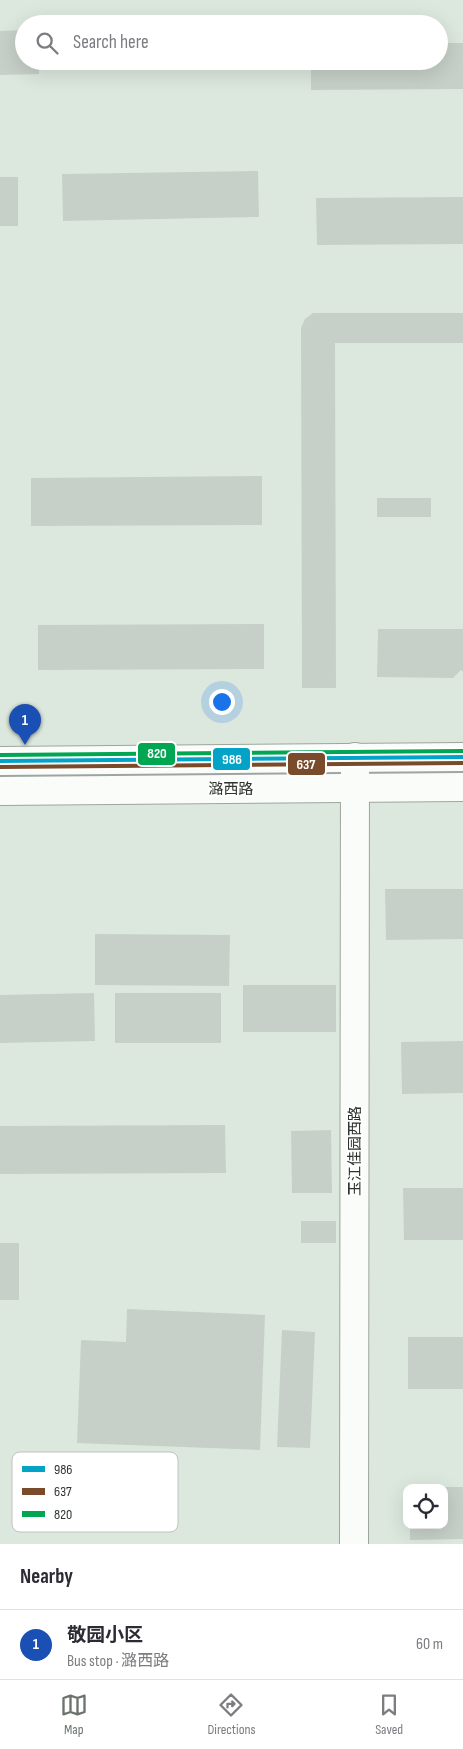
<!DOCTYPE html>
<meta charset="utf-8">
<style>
body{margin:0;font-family:"Sofia Sans Condensed","Noto Sans SC",sans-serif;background:#f7f7f7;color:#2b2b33}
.controls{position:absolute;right:15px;bottom:15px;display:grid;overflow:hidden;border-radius:10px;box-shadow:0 5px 20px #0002}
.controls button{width:45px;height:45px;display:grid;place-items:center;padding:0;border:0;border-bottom:1px solid #e1e1e2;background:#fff;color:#2b2b33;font:25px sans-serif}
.you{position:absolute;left:221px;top:701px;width:18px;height:18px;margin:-12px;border:4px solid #fff;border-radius:50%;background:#1a73e8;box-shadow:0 0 0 8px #1a73e833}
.badge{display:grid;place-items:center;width:32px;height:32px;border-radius:50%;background:#6a736c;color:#fff;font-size:16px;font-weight:700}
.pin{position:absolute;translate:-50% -41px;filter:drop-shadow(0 1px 2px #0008)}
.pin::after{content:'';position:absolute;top:26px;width:18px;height:15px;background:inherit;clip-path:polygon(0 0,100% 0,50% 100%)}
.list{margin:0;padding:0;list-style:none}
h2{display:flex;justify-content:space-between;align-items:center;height:65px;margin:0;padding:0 20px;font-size:21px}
h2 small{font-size:16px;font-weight:400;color:#7c7c81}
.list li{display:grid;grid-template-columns:32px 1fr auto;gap:15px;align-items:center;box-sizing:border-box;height:70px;padding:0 20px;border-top:1px solid #e1e1e2}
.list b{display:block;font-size:19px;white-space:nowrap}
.list p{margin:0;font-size:16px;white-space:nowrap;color:#7c7c81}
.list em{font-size:16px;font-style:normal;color:#7c7c81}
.icon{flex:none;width:28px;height:28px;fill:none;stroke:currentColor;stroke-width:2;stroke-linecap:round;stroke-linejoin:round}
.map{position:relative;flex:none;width:463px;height:1544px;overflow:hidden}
.search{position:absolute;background:#fff;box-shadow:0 5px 20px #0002;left:15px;right:15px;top:15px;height:55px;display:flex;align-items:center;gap:12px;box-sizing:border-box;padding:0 18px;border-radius:28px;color:#7c7c81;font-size:19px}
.sheet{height:135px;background:#fff}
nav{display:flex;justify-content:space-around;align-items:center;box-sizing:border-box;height:70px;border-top:1px solid #e1e1e2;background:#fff;font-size:14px;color:#7c7c81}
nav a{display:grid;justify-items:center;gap:2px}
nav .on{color:#6a736c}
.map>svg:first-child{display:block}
.building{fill:#c6d0c8}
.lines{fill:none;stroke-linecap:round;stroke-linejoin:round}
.tertiary-casing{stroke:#9da59e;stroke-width:30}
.secondary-casing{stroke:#9da59e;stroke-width:30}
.tertiary{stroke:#fafcfa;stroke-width:28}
.secondary{stroke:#fafcfa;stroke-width:28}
.bus-1-casing{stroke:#fff;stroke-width:8}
.bus-2-casing{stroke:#fff;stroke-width:8}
.bus-3-casing{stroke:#fff;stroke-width:8}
.bus-1{stroke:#02a3c6;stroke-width:4}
.bus-2{stroke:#7a4b2a;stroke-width:4}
.bus-3{stroke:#00a651;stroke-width:4}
.labels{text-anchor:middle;stroke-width:4;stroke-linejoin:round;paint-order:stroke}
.street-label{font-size:15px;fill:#2d342e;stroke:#fff}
.key{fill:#fff;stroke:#c0c2c0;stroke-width:1}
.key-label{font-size:14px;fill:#2d342e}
.line-badge{stroke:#fff;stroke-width:2}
.badge-label{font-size:14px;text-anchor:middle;font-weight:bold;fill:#fff}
</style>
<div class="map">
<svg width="463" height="1544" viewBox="0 0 463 1544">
<rect width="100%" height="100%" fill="#dce8de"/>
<path class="building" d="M190,22h71v2h-71z
M24,30v31h15v13l-39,1v-44z
M439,43h24v46l-152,1v-29h128z
M68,61h193v7l-193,1z
M258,171l1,46 -196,4 -1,-47z
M0,177h18v49h-18z
M463,197v47l-146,1 -1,-47z
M313,313h150v30h-128l1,345h-34l-1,-360 4,-9z
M262,476v49l-231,1v-48z
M377,498h54v19h-54z
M264,624v45l-226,1v-45z
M378,629h85v43l-2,-2 -8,8 -76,-1z
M385,889h78v50l-77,1z
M95,934l135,1 -1,51 -134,-1z
M243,985h93v47h-93z
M94,993l1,48 -95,2v-48z
M115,993h106v50h-106z
M463,1041v52l-61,1 -1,-52z
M225,1125l1,48 -226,1v-48z
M331,1130l1,63h-40l-1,-62z
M403,1188h60v52h-59z
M301,1221h35v22h-35z
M0,1243h19v57h-19z
M127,1309l138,6 -5,135 -183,-7 4,-103 45,2z
M282,1330l33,2 -5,116 -33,-1z
M408,1337h55v52h-55z
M444,1487h19v52l-53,1v-15h34z"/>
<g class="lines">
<g class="tertiary-casing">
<path id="tertiary" d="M354,1544l1,-787"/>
</g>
<g class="secondary-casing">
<path id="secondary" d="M0,761l463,-4
M0,791l463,-4"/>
</g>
<use href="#tertiary" class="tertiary"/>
<use href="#secondary" class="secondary"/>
<g class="bus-1-casing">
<path id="bus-1" d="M0,761l463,-4"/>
</g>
<g class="bus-2-casing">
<path id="bus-2" d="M0,767l463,-4"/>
</g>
<g class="bus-3-casing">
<path id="bus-3" d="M0,755l463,-4"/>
</g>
<use href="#bus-1" class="bus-1"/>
<use href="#bus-2" class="bus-2"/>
<use href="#bus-3" class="bus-3"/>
</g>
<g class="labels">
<g class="street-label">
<text x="231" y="794">潞西路</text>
<text transform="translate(355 1151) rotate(-90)" y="5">玉江佳园西路</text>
</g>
</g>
<rect x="12" y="1452" width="166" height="80" rx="8" class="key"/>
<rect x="22" y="1466" width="23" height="6" fill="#02a3c6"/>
<rect x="22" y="1488" width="23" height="7" fill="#7a4b2a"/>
<rect x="22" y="1511" width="23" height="6" fill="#00a651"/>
<g class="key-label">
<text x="54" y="1474">986</text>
<text x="54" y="1496">637</text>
<text x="54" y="1519">820</text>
</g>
<g class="line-badge">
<rect x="137" y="742" width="39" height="24" rx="5" fill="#00a651"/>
<rect x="212" y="747" width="39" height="24" rx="5" fill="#02a3c6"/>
<rect x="287" y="752" width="39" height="24" rx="5" fill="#7a4b2a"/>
</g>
<g class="badge-label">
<text x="157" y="758">820</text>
<text x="232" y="764">986</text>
<text x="306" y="769">637</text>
</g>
</svg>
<div class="controls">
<button><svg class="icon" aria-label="locate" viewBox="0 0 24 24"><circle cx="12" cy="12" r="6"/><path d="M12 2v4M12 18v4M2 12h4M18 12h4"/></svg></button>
</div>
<div class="you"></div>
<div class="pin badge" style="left:25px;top:745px;background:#1a4fb4">1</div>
<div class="search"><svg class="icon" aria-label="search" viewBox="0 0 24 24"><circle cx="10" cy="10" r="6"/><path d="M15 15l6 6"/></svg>Search here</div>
</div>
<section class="sheet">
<h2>Nearby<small></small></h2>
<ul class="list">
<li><span class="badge" style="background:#1a4fb4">1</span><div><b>敬园小区</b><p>Bus stop · 潞西路</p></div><em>60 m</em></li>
</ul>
</section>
<nav>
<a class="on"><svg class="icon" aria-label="map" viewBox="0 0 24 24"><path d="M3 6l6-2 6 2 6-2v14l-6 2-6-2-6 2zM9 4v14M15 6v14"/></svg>Map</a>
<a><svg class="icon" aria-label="directions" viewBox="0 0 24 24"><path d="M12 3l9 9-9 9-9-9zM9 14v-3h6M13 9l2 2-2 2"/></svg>Directions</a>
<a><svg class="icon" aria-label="saved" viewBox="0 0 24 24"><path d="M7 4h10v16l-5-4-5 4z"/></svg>Saved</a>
</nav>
